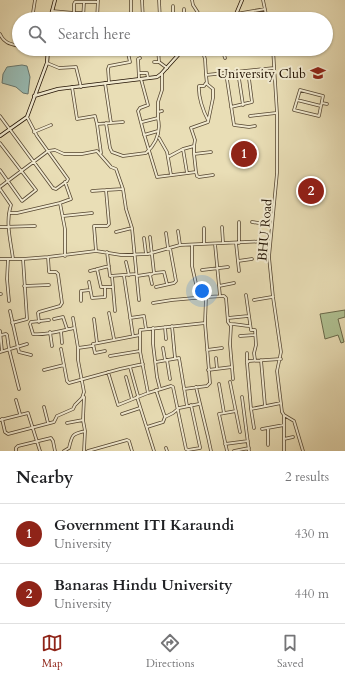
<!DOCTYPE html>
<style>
body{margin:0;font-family:Cardo,serif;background:#f6f6f6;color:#202124}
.you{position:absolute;left:202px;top:291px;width:14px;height:14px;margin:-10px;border:3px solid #fff;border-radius:50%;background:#1a73e8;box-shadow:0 0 0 6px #1a73e833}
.badge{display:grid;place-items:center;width:26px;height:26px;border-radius:50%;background:#8f2418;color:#fff;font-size:13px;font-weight:700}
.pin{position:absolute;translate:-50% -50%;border:2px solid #fff;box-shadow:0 1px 4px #0006}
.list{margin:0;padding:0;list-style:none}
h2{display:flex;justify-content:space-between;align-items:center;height:52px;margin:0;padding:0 16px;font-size:17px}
h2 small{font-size:13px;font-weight:400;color:#757577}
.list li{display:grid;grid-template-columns:26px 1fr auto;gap:12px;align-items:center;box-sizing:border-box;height:60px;padding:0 16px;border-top:1px solid #e0e0e0}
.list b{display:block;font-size:15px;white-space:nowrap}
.list p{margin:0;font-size:13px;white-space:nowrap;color:#757577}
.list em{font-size:13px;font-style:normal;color:#757577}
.icon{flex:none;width:22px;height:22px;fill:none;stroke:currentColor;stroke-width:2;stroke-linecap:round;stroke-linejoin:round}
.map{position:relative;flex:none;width:345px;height:451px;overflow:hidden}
.search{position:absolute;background:#fff;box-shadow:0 1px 3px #0004;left:12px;right:12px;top:12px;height:44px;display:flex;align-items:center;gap:10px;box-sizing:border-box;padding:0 14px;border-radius:22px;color:#757577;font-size:15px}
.sheet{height:172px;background:#fff}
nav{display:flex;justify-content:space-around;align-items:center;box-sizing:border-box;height:56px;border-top:1px solid #e0e0e0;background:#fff;font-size:11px;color:#757577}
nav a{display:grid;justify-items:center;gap:2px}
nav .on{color:#8f2418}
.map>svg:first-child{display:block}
.green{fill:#b0c293;stroke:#696a4b}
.water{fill:#98bbb4;stroke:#69776d}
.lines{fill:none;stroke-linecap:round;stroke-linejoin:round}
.street-casing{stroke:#544530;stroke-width:3.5}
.secondary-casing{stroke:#221203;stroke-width:4}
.street{stroke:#f1ead0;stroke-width:2}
.secondary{stroke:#f1ead0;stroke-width:2.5}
.labels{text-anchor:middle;stroke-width:4;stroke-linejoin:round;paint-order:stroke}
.poi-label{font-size:13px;fill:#221203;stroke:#f1ead0;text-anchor:end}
.street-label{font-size:13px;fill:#221203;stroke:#f1ead0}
</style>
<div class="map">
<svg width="345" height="451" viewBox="0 0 345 451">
<rect width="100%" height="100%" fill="#e9deb6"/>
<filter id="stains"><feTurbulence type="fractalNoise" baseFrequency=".005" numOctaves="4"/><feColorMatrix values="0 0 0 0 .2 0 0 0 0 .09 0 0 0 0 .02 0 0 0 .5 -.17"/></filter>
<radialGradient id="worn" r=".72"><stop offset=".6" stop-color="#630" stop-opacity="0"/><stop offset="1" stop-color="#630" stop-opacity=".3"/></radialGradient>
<path class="green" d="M345,310v7l-7,2 6,23 -3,1 -3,-8 -13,4 -5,-25z"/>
<path class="water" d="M22,65l5,1 3,11 -2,17 -5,-1 -7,-6 -14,-4 1,-9 4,-7z"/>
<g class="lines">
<g class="street-casing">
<path id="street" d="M131,0v19
M142,0l1,19
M159,0l1,19
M192,0l1,5 9,14
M263,0l4,19
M173,6v13
M184,9v10
M52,11l22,2v-9l1,-2h23
M74,13h9
M236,14l29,-5
M32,19l3,-19
M83,19l1,-17
M97,19l1,-19
M0,34c4,9 10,10 19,12
M158,49l1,13
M202,49l3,10 1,16 19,-2
M222,49l3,9
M273,49l4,64v60l-8,84 4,40 8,55 -4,19 5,41 2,3 10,6 9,30
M154,62h5l8,6
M47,63l12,5 17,-1 5,20
M238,72l5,33
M139,73h8l1,5
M139,79l-1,-20 2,-1
M141,79l7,26 -8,3 -2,3 6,23 13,43 39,-5 1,4 2,1 14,-2
M105,83l6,40
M109,83l-1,-14 1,-3 21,-4 -3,-13
M206,83l-2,3h-5c-1,10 4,25 9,34
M72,87l5,32 18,-3 2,8
M300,90l23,6 -4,20 -25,-6z
M297,100l24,6
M322,103l5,1
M231,107l21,-5 -4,-31
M158,112v-10l4,-12v-16
M0,116l53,72 3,1 11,-8 1,-2 -31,-43 -10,-19
M250,116l26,-3
M158,118v-6l4,-1
M106,123l4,25 2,4 11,4 23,-3c10,-9 15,-21 12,-35l-16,4
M255,126l-6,1 -15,-2 -8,-52 48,-5
M34,132l17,-7
M144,135l14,-4
M159,138l8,14 4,23
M0,143l36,47 -14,11 -22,-31
M194,146v8l17,-2
M101,153l-4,-29 26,-2
M194,154l2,18
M168,157l15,-8
M187,173l-4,-24 11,-3 1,-6 -4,-12 17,-6 5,-24v-9l-6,-5 -1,-9
M0,187l48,-36 7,-1 9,4h18l15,-3 14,16 5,2 7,20 3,20 6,19 7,72
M0,189l11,16c-6,17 0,37 2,54
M92,191l14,-1
M9,213h8l43,-10
M63,216l29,-3
M239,222v21
M252,222l19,3
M0,227l35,-1
M222,227l1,16
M204,228v16
M178,231l2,14
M116,232l16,-4
M166,233l2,15
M150,237l4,36 -4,2 2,9
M144,238l2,16
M236,243l3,28
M215,244l5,52
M192,245v21l7,31
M96,251l-2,-25h13l2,-2 -3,-34 17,-1
M107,252l3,24 26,-2
M65,256v-27l-5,-26 11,-4 -6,-17
M0,259h23l25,-2 48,-6 25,4 27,-1 32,-9 90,-4
M8,259l-1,20 2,22
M238,261l14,-2
M126,262l3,13
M97,269l4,18h12
M202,270l26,-3
M90,271l19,-5
M154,273l10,-1 3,12
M112,276l3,35
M124,276l9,60
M137,276l13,-2
M89,282l3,16 13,-1v-10
M24,286l25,-1
M219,286l15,-3
M156,287l18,-4 2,-2 -6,-33
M0,294h1
M246,295l5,35h4l1,15 -2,8 1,7
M254,300l18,-3
M81,301v-10l9,-1
M153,303l19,-3 34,-3
M10,311l9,41 12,3
M109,313l5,26
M73,318l5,30 14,-2
M130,318l14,-2 2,13
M228,318l20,-2
M54,319l9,-2 4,12
M94,319l3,24
M49,320l-18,2 -1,2 3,10c10,2 31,-4 41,-6
M39,322l-1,-9 1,-1 21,-6 2,-3 -4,-29 -2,-2h-7l-1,-15
M12,323l15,-4 -4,-60
M230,324c8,0 13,2 20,2
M172,326l3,32
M165,327l1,12
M153,328v16l4,33 3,12
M0,331l2,20
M61,331l1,12
M50,332l2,14
M1,335l5,-1 1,1 2,14 10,40
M240,336l15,-1
M163,348l2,12
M61,349l6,32 2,2 51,-14 23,-5
M207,350l15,-2
M105,351l-10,2 -2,-9 47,-9
M0,352l27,-8
M110,356l30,-5
M216,358l1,11
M281,359l-32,2 -2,2 4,46 30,-6
M167,360l3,19
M261,360l4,46
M156,362l23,-4 8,48
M247,362v-9
M130,367l8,29
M44,370l20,-5
M208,370l24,-3
M108,372l10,33 30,-12 23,-7 2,1 13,62 2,1 12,-2v-1l-9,-42
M126,377l6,22
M230,382l10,50
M219,384l5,29
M196,387l12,50 3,14
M184,389l23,-3 3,-3 -5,-60 1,-26 18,-1 2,2 2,24 3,4 -1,18 3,35
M156,390l9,27
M148,393l-8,-42v-21l65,-7
M137,397l17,54
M242,397l7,54
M16,400l4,14
M44,407l4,16
M251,409l3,19
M122,414l18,-6
M2,419l3,13 3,2 46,-12 3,-6 16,-7 2,-4 7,-7 2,-6 -6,-32v-12
M0,420l28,-7 12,38
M83,420l1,-23
M67,423l16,-3 2,11 -1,20
M147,427l16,-5 2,-5 8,-4 6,-5 20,-4
M268,428v17
M262,429l22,-4
M284,439l9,-2
M225,444l23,-3
M166,448l1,3
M16,451v-3l2,-2 33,-8 2,3 2,10
M64,451l5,-3c3,-13 3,-14 16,-17
M88,451l39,-11 2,1 3,10
M227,451l-8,-37 17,-3
M234,451l15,-3
M284,451v-36"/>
</g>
<g class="secondary-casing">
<path id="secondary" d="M50,19l5,-19
M234,19l8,-19
M34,96l24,-7 99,-12 4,-3 19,-21 22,-4
M0,136l27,-19 20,-54 1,-14"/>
</g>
<use href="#street" class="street"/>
<use href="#secondary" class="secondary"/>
</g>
<defs>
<g id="university-bare" transform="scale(1.2)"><path d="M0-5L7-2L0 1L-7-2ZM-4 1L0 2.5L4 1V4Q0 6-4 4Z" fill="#8f2418" stroke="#f1ead0" stroke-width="2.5" paint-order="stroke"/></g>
</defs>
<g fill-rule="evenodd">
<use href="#university-bare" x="318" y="73"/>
</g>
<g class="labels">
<g class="poi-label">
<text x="306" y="78">University Club</text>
</g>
<g class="street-label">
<text transform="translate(264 230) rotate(-85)" y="5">BHU Road</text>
</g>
</g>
<rect width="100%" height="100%" filter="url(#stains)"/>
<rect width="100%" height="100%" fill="url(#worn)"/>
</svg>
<div class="you"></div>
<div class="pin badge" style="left:244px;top:154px">1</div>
<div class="pin badge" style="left:311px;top:191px">2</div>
<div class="search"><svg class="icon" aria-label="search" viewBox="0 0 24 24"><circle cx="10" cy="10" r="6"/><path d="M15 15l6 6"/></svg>Search here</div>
</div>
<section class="sheet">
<h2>Nearby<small>2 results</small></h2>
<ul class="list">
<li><span class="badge">1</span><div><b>Government ITI Karaundi</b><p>University</p></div><em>430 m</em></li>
<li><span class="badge">2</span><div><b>Banaras Hindu University</b><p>University</p></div><em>440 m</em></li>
</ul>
</section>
<nav>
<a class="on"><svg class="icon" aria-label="map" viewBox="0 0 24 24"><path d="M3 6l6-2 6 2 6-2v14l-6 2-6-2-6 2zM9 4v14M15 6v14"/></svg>Map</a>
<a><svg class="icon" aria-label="directions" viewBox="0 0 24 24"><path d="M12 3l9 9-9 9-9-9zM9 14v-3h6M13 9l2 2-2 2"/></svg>Directions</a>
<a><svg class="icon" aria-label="saved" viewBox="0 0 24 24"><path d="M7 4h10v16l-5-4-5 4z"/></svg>Saved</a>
</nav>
